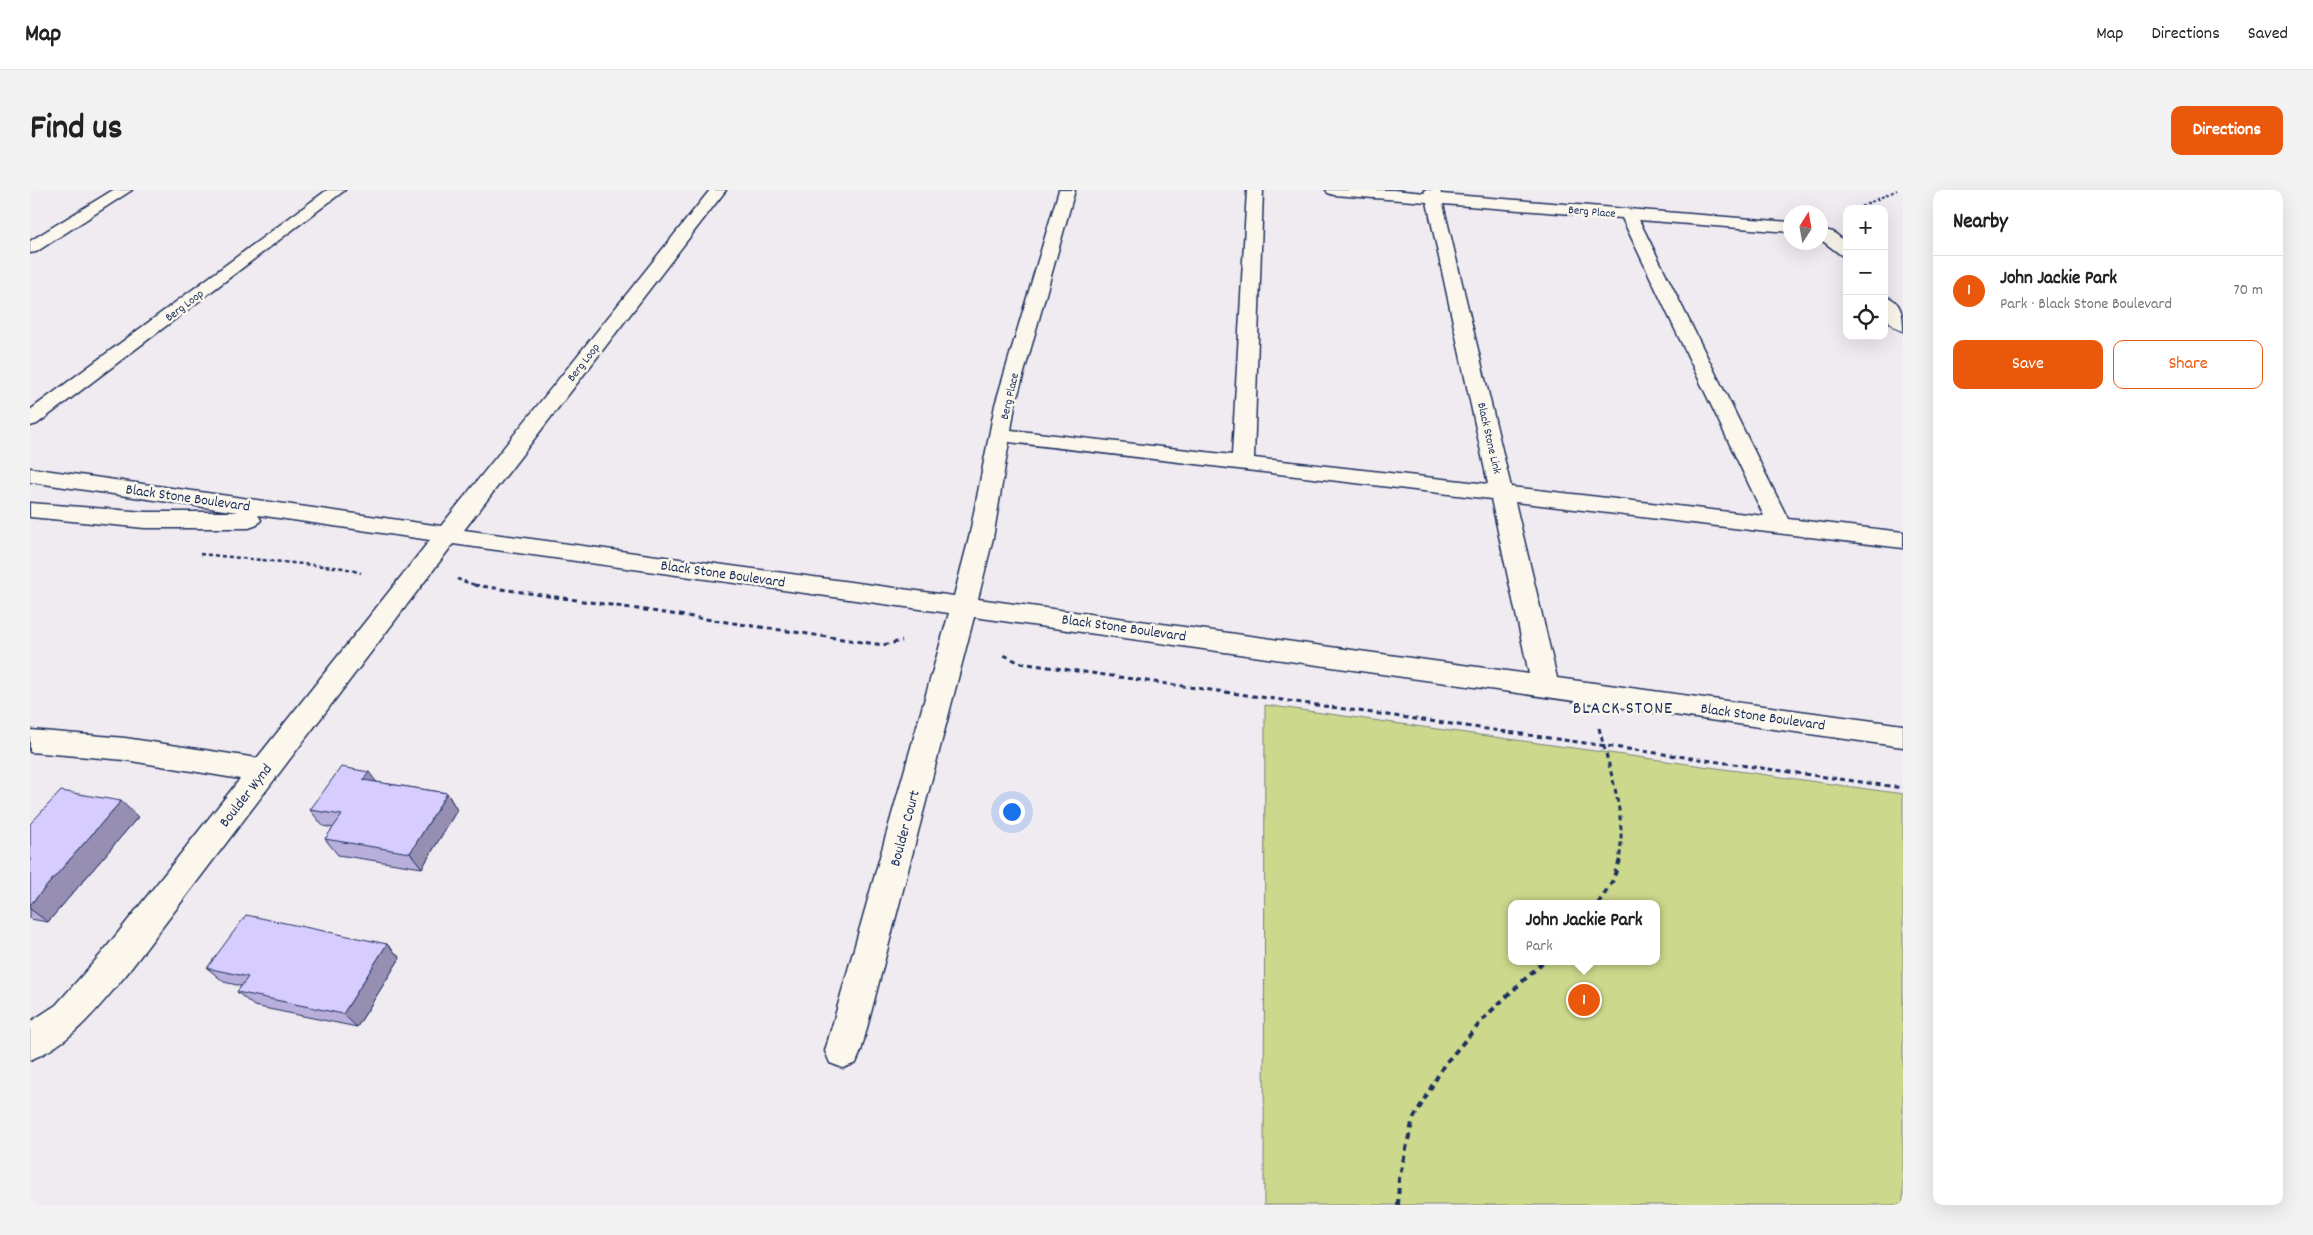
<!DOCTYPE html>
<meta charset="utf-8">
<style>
body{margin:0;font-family:Dekko,sans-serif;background:#f2f2f2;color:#222}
.controls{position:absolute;right:15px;top:15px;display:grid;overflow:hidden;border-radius:10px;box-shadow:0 5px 20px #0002}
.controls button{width:45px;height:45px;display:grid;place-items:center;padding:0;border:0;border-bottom:1px solid #e0e0e0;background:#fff;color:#222;font:25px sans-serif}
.compass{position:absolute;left:1753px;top:15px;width:45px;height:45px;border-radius:50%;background:#fff;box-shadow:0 5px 20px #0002;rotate:11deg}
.you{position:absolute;left:981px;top:621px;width:18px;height:18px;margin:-12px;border:4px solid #fff;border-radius:50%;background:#1a73e8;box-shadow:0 0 0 8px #1a73e833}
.badge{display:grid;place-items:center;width:32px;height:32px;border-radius:50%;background:#ea580c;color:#fff;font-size:16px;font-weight:700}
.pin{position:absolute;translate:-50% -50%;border:2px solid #fff;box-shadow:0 1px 5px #0006}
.popup{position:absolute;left:1478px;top:710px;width:152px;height:65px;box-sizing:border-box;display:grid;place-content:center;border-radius:10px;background:#fff;filter:drop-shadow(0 1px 4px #0005);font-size:16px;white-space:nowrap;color:#767676}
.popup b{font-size:19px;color:#222}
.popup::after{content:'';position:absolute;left:50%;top:100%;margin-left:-10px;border:10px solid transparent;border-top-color:#fff}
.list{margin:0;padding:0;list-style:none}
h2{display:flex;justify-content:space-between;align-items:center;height:65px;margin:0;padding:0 20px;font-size:21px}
h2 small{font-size:16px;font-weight:400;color:#767676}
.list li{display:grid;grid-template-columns:32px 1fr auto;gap:15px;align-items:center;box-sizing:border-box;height:70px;padding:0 20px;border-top:1px solid #e0e0e0}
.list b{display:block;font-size:19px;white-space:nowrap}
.list p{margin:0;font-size:16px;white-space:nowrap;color:#767676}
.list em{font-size:16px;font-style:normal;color:#767676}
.actions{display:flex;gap:10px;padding:15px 20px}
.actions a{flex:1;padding:11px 0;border:1px solid #ea580c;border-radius:10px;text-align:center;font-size:18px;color:#ea580c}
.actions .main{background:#ea580c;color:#fff}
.icon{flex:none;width:28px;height:28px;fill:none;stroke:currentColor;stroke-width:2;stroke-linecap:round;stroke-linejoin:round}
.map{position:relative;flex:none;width:1873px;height:1015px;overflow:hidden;border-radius:10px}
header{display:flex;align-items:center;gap:30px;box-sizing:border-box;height:70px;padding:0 25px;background:#fff;border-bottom:1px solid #e0e0e0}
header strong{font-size:24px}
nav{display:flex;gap:28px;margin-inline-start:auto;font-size:18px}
.intro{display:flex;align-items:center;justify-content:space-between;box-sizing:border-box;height:120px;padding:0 30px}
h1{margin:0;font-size:35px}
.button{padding:12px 22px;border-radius:10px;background:#ea580c;color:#fff;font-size:18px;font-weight:700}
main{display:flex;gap:30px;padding:0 30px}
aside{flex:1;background:#fff;border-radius:10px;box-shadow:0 5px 20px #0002}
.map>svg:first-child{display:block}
.green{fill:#ccd98c;stroke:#748475;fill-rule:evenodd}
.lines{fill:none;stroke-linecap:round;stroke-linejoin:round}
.minor-casing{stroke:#1b2f5e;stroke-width:3}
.path-far3{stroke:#1b2f5e;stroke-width:2;stroke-dasharray:3 2.5;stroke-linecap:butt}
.path-far2{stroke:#1b2f5e;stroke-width:2.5;stroke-dasharray:4 3;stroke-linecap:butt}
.path-far1{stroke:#1b2f5e;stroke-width:3;stroke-dasharray:5 4;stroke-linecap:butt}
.path{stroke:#1b2f5e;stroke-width:4;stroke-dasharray:6 5;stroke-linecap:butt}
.minor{fill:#fbf7ec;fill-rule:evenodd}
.wall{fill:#b8afda;stroke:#1b2f5e}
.shaded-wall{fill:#968fb2;stroke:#1b2f5e}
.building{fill:#d6ccfe;stroke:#1b2f5e}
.labels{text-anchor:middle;stroke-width:5;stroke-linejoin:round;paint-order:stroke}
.far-street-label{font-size:12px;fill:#1b2f5e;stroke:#fbf7ec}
.street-label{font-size:15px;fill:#1b2f5e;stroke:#fbf7ec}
.quarter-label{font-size:18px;letter-spacing:1px;fill:#1b2f5e;stroke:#fbf7ec}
</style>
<header>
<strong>Map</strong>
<nav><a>Map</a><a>Directions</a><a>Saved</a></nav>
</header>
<div class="intro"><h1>Find us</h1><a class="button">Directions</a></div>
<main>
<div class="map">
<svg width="1873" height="1015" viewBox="0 0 1873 1015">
<rect width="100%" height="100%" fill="#f0eaf1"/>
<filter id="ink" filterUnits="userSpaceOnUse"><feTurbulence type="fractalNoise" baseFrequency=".02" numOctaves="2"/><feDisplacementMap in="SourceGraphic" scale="10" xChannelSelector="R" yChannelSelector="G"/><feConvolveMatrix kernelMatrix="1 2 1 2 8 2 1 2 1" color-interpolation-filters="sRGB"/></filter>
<g filter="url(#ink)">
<path class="green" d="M1235,515l638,89v411h-639zM1482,714h144v57h-144z"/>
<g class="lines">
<g class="minor-casing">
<path id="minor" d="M83,0h19l-96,62 -6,1v-12z
M297,0h18l-308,234 -7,2v-16z
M680,0h16l-262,340 490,66 15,-58 26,-133 64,-215h16l-60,215 -4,25 221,25 15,-265h16l-9,268 234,26 -61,-282 -93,-7 -6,-2 -2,-3h67l32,3 -1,-3h16l1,4 349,28v10l-151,-12 149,299 115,13v16l-388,-46 42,176 346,47v22l-929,-130 -113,434 -5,12 -13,5 -13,-5 -5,-12 124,-438 -496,-69 -327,431c-29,34 -54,68 -96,85v-38l26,-17 46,-52 138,-174 -115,-19 -95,-8v-22l95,8 132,20 173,-218 -172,-25 3,5 -4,5 -8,3h-104l-115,-11v-14l115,9h93l-208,-30v-14l411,58zM1413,14l179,14 142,298 -253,-29zM979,252l482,57 38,175 -551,-75 15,-61z
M1790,39l13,3 14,11v13l-6,-1 -21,-16z
M1854,106c18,4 19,20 19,35 -17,-5 -19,-20 -19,-35z"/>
</g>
<path class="path-far3" d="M1826,19l41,-19"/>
<path class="path-far2" d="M170,364l144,14 17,5
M427,389l21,7"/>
<path class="path-far1" d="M444,395l409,60 19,-4
M974,465l16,8 883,125
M1569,538c11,44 28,87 20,133"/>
<path class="path" d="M1568,714l14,-22 8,-22
M1368,1015l1,-26 14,-60 31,-54 43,-50 57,-54"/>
<use href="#minor" class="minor"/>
</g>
<path class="wall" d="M346,592l71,11 10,17 -35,58 -84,-13 -13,-16 8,-11 -10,-2 -13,-16z
M108,627l-90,105 -18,-3v-95z
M357,754l13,14 -43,69 -103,-21 -17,-14 4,-6 -17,-4 -17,-14z"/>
<path class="shaded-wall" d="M339,582l12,16 -18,-8z
M417,603l10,17 -35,58 -12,-15z
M91,611l17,16 -90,105 -18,-13v-4z
M357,754l13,14 -43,69 -14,-13z"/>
<path class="building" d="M311,577l28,5 -6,8 84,13 -37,60 -85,-14 17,-24 -32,-5z
M31,601l60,10 -91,104v-81z
M216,725l141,29 -44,70 -106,-22 11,-15 -41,-9z"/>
</g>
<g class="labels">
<g class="far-street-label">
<text transform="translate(1562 21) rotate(5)" y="4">Berg Place</text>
<text transform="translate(154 115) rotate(-37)" y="4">Berg Loop</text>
<text transform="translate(553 172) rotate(-52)" y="4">Berg Loop</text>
<text transform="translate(979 206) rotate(-77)" y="4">Berg Place</text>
<text transform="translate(1460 248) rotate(77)" y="4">Black Stone Link</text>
</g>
<g class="street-label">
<text transform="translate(158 307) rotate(8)" y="5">Black Stone Boulevard</text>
<text transform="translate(693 383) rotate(8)" y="5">Black Stone Boulevard</text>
<text transform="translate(1094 437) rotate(8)" y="5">Black Stone Boulevard</text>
<text transform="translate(1733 526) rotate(8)" y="5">Black Stone Boulevard</text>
<text transform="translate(215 605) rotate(-52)" y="5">Boulder Wynd</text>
<text transform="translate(874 638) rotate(-75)" y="5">Boulder Court</text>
</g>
<g class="quarter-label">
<text x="1593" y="523">BLACK STONE</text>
</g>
</g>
</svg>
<div class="controls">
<button>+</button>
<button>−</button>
<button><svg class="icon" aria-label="locate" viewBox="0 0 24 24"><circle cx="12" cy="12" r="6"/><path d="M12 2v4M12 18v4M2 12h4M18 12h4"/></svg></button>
</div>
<svg class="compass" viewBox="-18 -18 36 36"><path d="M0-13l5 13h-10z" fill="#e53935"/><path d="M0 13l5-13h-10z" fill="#767676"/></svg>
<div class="you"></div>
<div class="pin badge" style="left:1554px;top:810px">1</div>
<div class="popup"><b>John Jackie Park</b>Park</div>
</div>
<aside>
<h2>Nearby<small></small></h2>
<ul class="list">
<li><span class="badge">1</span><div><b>John Jackie Park</b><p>Park · Black Stone Boulevard</p></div><em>70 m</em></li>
</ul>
<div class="actions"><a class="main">Save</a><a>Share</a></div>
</aside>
</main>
